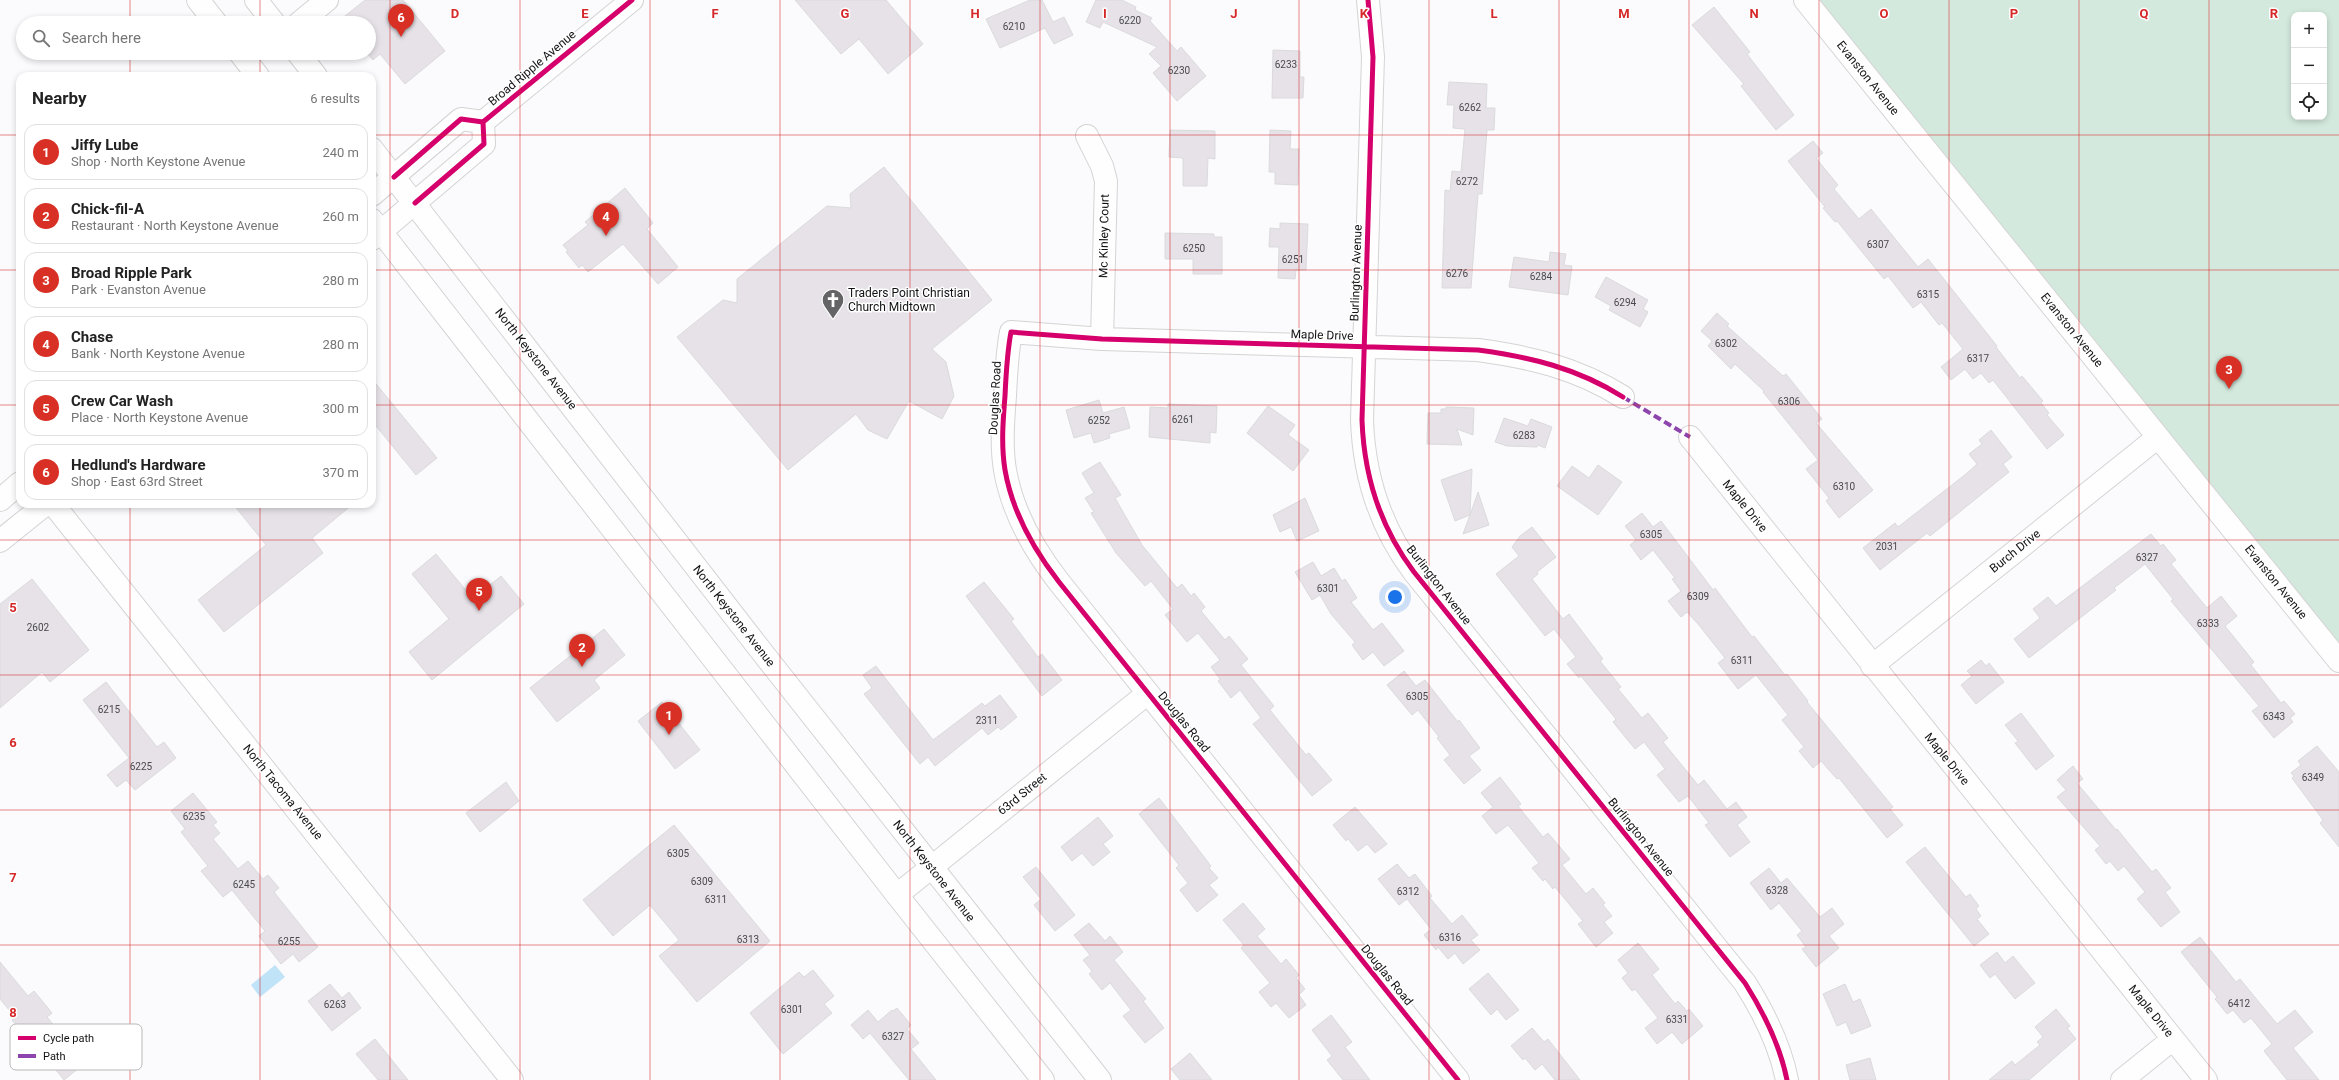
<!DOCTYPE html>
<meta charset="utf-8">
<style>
body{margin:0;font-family:Roboto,sans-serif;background:#f6f6f6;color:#222}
.controls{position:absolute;right:12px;top:12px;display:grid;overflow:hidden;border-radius:8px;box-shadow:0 2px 6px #0003}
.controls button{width:36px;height:36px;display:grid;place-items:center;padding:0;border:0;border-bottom:1px solid #e0e0e0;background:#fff;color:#222;font:20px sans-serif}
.you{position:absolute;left:1395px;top:597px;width:14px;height:14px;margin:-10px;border:3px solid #fff;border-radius:50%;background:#1a73e8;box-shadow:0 0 0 6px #1a73e833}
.badge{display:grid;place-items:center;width:26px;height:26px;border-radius:50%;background:#d93025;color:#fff;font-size:13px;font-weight:700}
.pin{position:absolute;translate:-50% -33px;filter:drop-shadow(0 1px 2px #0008)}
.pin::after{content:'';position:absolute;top:21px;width:14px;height:12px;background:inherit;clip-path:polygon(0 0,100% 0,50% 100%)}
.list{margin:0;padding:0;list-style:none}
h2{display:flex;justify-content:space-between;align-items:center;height:52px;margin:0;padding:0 16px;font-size:17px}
h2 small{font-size:13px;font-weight:400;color:#767676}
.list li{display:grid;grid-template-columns:26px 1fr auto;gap:12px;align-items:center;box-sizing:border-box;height:56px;margin:0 8px 8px;padding:0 8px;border:1px solid #e0e0e0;border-radius:12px}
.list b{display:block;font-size:15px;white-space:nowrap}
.list p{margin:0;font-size:13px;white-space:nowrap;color:#767676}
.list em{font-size:13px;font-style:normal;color:#767676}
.icon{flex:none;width:22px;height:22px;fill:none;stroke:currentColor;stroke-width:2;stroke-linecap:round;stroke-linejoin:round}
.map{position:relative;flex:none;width:2339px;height:1080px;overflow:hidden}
.search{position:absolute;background:#fff;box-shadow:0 2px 6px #0003;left:16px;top:16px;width:360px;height:44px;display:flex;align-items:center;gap:10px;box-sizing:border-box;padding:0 14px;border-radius:22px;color:#767676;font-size:15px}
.panel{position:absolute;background:#fff;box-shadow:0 2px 6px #0003;left:16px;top:72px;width:360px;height:436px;border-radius:12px}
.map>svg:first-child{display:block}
.green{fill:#d4e9dd;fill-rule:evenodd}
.water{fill:#c0e3f7}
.building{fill:#e6e2e8;stroke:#dbdadc}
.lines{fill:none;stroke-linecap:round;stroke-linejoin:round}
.street-casing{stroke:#d4d4d5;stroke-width:24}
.secondary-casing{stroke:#d4d4d5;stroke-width:24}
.primary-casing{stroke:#d4d4d5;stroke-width:24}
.street{stroke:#fefeff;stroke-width:22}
.secondary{stroke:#fefeff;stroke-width:22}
.primary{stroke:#fefeff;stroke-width:22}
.quiet{stroke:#8e44ad;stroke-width:4;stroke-dasharray:8 4;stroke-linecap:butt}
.cycleway-casing{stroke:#fff;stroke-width:8}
.cycleway{stroke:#d6006c;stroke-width:5}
.grid{fill:none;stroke:#d62828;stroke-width:1;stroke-opacity:0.55}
.labels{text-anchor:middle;stroke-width:3;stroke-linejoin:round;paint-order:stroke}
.number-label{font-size:10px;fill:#4a484c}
.street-label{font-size:12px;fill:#121113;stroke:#fff}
.poi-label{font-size:12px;fill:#121113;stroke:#fff;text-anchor:start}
.key{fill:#fff;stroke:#b8b8b8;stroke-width:1}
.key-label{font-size:11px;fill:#121113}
.grid-label{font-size:13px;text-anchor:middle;font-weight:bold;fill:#d62828;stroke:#fff;stroke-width:3;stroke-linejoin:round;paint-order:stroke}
</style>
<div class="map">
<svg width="2339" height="1080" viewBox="0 0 2339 1080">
<rect width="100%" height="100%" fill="#fbfafc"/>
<path class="green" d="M1805,0h534v662zM2294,15h30v102h-30z"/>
<path class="water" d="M275,965l10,12 -25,20 -9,-12z"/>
<path class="building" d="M365,0h38l42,51 -40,33 -25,-30 -7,6 -6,-7h2v-30h-27l-2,-3z
M795,0h91l37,44 -35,30 -29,-35 -18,15z
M1030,0h12l11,22 11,-5 9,18 -19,9 -9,-16 -45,20 -14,-29z
M1096,0h26l14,7 -1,3 17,8 -2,3 27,30 4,-4 25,29 -29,25 -24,-28 8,-7 -12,-12 8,-7 -54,-25 -3,6 -14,-6z
M1714,7l36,45 -3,2 47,61 -18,15 -35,-44 3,-2 -52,-59z
M1273,50l27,1v26h4l-1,21h-31z
M1449,82l38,2 -1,24h9l-1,22h-7l-5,64h-4l-7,94h-29l3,-98 5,1 2,-20 9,1 4,-43 -12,-1 1,-23h-7z
M1170,130l45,1v28l-7,-1 -1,28h-24v-28l-14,-1z
M1270,130l21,1 -1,18h9l-1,36 -23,-1v-12h-6z
M1813,141l10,12 -7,5 22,27 -4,4 25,30 12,-10 47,58 10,-8 69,87 -1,1 24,31 2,-2 21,25 -2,2 8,10 -2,2 17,20 -17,14 -54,-69 -4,3 -8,-10 -8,6 -8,-10 -14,11 -10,-13 22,-18 -21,-26 -3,2 -18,-23 -8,6 -25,-32 -4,3 -47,-58 -2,1 -12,-14 2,-1 -37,-46z
M884,167l108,133 -60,49 14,13 8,34 -12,23 -33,-18 -22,38 -19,-9 -12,-16 -68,56 -111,-133 46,-37 14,3v-24l90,-73 24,2 -1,-14z
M625,188l28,35 -6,6 31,38 -20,17 -35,-40 -35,28 -6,-7 -3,3 -13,-16 2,-1 -5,-6 25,-20 -3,-3z
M1280,223l28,1 -2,46h-10l-1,9 -17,-1 1,-31h-10l1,-19 10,1z
M1165,233l49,1v3h8v37h-29v-15h-28z
M1550,252l16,2 -2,11 8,1 -4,29 -59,-8 5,-30 35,5z
M1606,277l42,23 -5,9 5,3 -8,15 -31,-17 2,-4 -16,-9z
M1717,313l12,11 -2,2 56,50 3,-2 36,45 -6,4 57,67 -34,28 -13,-17 3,-3 -23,-29 12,-9 -55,-68 1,-1 -29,-27 -4,5 -23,-23 4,-5 -11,-10z
M372,379l65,79 -21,17 -44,-54z
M1099,400l4,13 21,-6 6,21 -21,6 1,4 -16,5 -3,-10 -17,5 -8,-28z
M1168,404l49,2 -1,27 -6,-1v11l-61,-6 1,-30 18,1z
M1268,406l27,19 -7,10 21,15 -16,21 -46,-38z
M1446,407l28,1 -1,27 -16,-6 5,16 -35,-1 1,-31h13v-4h5z
M1504,418l24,8 3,-7 21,8 -7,21 -7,-3 -1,2 -30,-1 -12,-4z
M1991,430l21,27 -9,7 6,8 -79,64 -3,-3 -47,37 -17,-22 32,-25 3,4 68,-53 11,-10 -8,-10 13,-10 -3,-4z
M1100,462l21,33 -6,3 27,47 35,43 5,-4 9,12 3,-3 11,14 -4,4 24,29 4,-4 19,23 -7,6 33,41 -4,4 36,45 3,-2 23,27 -20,16 -59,-72 8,-6 -21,-28 -9,8 -13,-17 2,-2 -9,-12 9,-7 -22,-27 -11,9 -22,-27 8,-6 -22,-28 -6,5 -29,-33 -25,-40 3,-1 -9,-14 9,-5 -12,-20z
M1598,465l24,17 -24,33 -41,-29 15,-20 17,12z
M1472,469l-2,46 8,-23 11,33 -26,9 7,-19 -15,6 -14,-41z
M1305,498l14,33 -22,10 -6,-14 -11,5 -7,-17z
M233,504h120l-41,34 11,15 -99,79 -26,-32 68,-55z
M1642,513l11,14 8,-6 52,69 2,-2 37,49 2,-1 31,39 2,-1 21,27 -1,1 86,105 -3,2 13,16 -16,13 -48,-60 -2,1 -16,-18 -8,7 -14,-17 5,-4 -22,-27 6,-5 -32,-40 -18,14 -20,-26 7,-5 -27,-34 -11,-12 -6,5 -13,-16 13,-10 -9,-12 3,-1 -22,-28 -12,10 -11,-15 6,-5 -11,-14z
M1532,527l24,30 -19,15 1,2 -6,5 31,40 6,-5 34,45 -3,2 21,26 -3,2 24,29 6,-5 20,25 -5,4 35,43 6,-5 23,29 9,-7 11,15 -10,8 13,17 -20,15 -25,-32 4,-2 -21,-27 -9,6 -22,-27 8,-6 -21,-27 -9,7 -22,-27 3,-3 -35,-43 -2,2 -12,-14 9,-7 -22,-28 -9,7 -49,-62 23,-18 -7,-9 8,-11z
M2151,534l10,12 2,-2 13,16 -5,4 36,44 14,-12 16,20 -12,10 29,36 -3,3 30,38 3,-2 11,13 -5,4 3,4 -19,16 -22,-27 7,-5 -88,-105 2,-2 -28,-35 -31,24 2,2 -87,68 -15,-19 26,-21 -7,-9 15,-12 8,9z
M436,554l37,45 28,-23 23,28 -92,76 -23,-28 40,-33 -37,-45z
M1313,562l8,14 13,-8 8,13 3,-2 12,19 -6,4 22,28 9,-7 22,28 -20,15 -11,-14 -10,8 -11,-15 3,-3 -24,-28 -11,-19 -8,5 -17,-28z
M32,579l57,71 -39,32 -8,-10 -42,36v-104z
M984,582l30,37 -3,2 27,36 4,-3 20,26 -20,16 -76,-100z
M604,629l21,26 -31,25 6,8 -43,34 -27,-34z
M1981,660l5,6 3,-3 15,19 -28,22 -15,-19 11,-9 -5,-5z
M876,666l57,74 49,-37 3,3 15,-11 17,22 -16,13 -3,-3 -10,8 -6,-7 -47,38 -7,-9 -8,7 -56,-70 8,-6 -9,-13z
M1404,671l12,15 9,-6 33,42 1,-2 21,28 -11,8 12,14 -17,14 -20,-24 6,-5 -13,-17 2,-1 -21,-27 -6,5 -25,-30z
M106,682l51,65 7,-5 12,16 -41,32 -9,-10 -9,7 -10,-12 22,-17 -46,-58z
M662,702l38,48 -25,19 -37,-48z
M2021,713l33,43 -18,14 -21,-27 3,-2 -13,-16z
M2317,746l22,26v75l-19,-24 3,-3 -31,-42 2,-2 -3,-3 10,-8 -3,-4z
M2073,766l10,13 -6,4 39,47 1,-1 35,43 4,-3 15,19 -6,4 15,20 -19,15 -24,-28 8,-7 -21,-26 -6,5 -8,-10 -4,3 -11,-14 5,-4 -43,-49 9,-7 -9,-10z
M1500,777l21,27 -3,2 25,31 5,-4 22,26 -8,6 24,29 7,-6 12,15 -2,2 9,11 -8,6 9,11 -17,14 -18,-23 5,-3 -28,-34 -2,2 -8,-10 -2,2 -11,-13 7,-5 -31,-38 -12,9 -14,-18 11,-9 -12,-14z
M506,782l13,19 -39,31 -14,-19z
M193,793l24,29 -4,3 7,8 -7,6 25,30 10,-8 15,18 5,-4 11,13 -5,4 44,55 -19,15 -6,-8 -12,10 -22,-28 6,-5 -33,-41 -9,7 -22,-26 7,-5 -27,-34 4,-3 -14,-18z
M1159,798l52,68 -2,2 9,10 -9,7 9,10 -21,17 -17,-22 8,-7 -12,-15 3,-3 -40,-51z
M1355,807l32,37 -12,9 -8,-9 -9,7 -10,-12 -2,2 -13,-16z
M1098,817l15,19 -10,8 7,8 -17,14 -11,-13 -10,8 -11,-14z
M674,825l96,116 -73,61 -38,-46 20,-16 -29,-35 -37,31 -30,-36z
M1925,847l41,50 4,-3 9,12 -3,3 5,7 -4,3 12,15 -15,12 -68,-84z
M1397,864l12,14 6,-4 17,22 -2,2 22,26 10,-9 16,20 -7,5 9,10 -17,14 -8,-11 -7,6 -10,-12 -2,3 -12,-15 7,-6 -24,-30 -8,6 -21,-26z
M1036,867l39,48 -20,16 -21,-26 7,-6 -18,-22z
M1769,868l12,15 6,-5 33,39 12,-9 12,16 -15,12 10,12 -23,19 -14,-18 4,-2 -9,-12 5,-4 -23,-28 -8,7 -21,-27z
M1243,903l22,26 -8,7 24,28 5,-5 13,16 -3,3 9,11 -6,6 7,10 -17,13 -13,-15 -5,4 -12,-15 11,-9 -29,-35 3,-3 -21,-25z
M1089,923l16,18 5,-5 13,16 -9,8 32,39 -3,2 21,27 -19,15 -22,-27 8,-6 -21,-27 -8,7 -13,-16 3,-3 -9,-11 7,-5 -16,-20z
M2200,937l36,45 4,-3 37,45 18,-14 18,22 -20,16 26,32h-32l-23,-29 8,-7 -21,-26 -7,5 -11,-13 -6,4 -12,-15 2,-2 -36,-45z
M1638,943l21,26 -7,6 23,29 3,-3 9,10 2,-2 14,17 -21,18 -10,-12 -15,12 -12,-16 13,-10 -23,-29 -3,2 -10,-13 6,-5 -10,-13z
M1997,952l8,11 8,-7 22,27 -20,16 -20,-25 -5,4 -10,-13z
M0,962l28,34 6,-5 18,22 -5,4 38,46 -21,17 -38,-47 -2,2 -12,-15 3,-3 -15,-18z
M813,970l21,26 -10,8 8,9 -49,41 -33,-41 49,-41 5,5z
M1488,973l31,37 -13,10 -9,-11 -6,6 -22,-26z
M330,984l12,14 7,-6 12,16 -29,23 -24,-30z
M1845,984l8,18 7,-3 11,27 -20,8 -5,-12 -9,4 -14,-32z
M897,1008l14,17 -4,4 12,14 -8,6 25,31h-27l-39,-47 -7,6 -12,-14 17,-15 10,12 14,-12 1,1z
M2056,1009l14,17 -3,2 9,11 -47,41h-40l23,-19 3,4 25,-20 -3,-3 6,-5 -8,-10z
M1331,1015l21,27 -7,5 25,33h-27l-16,-20 5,-4 -20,-26z
M1532,1028l12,14 4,-3 32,41h-25l-13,-16 -7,6 -10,-12 -2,2 -12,-14z
M375,1039l33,41h-30l-22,-26z
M1190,1053l22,27h-32l-9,-11z
M1870,1058l6,22h-26l-4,-15z"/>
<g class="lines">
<g class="street-casing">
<path id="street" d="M1368,0l5,57 -11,363c2,56 18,107 52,152l331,411c19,30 35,62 42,97
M1805,0l534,661
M299,23l28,-23
M1087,136l15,30 4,15 -4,158
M1690,437l516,643
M53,504l459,576
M1872,666l286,-229
M897,895l251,-202
M1458,1080l-399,-498c-25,-32 -47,-72 -54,-112 -4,-24 -2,-50 0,-74 1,-22 2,-43 6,-64l91,7 376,11c52,7 99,18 145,47
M2122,1080l51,-41"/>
</g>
<g class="secondary-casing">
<path id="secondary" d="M483,122l149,-122
M372,195l89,-76 22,3
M372,239l112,-95 -1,-22
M0,500l20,-17
M0,541l46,-37"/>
</g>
<g class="primary-casing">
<path id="primary" d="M198,0l18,23
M256,0l18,23
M240,53l18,23
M298,53l18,23
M372,149l390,503 338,428
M372,220l525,675 146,185"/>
</g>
<use href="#street" class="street"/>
<use href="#secondary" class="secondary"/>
<use href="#primary" class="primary"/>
<path class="quiet" d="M1623,397l67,40"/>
<g class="cycleway-casing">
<path id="cycleway" d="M1368,0l5,57 -11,363c2,56 18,107 52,152l331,411c19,30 35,62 42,97
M483,122l149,-122
M394,177l67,-58 22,3
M415,203l69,-59 -1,-22
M1458,1080l-399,-498c-25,-32 -47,-72 -54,-112 -4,-24 -2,-50 0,-74 1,-22 2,-43 6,-64l91,7 376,11c52,7 99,18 145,47"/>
</g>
<use href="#cycleway" class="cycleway"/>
</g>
<path class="grid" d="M130,0v23M260,0v23M390,0v1080M520,0v1080M650,0v1080M780,0v1080M910,0v1080M1040,0v1080M1170,0v1080M1299,0v1080M1429,0v1080M1559,0v1080M1689,0v1080M1819,0v1080M1949,0v1080M2079,0v1080M2209,0v1080M130,53v23M260,53v23M0,135h20M372,135h1967M0,270h20M372,270h1967M0,405h20M372,405h1967M130,504v576M260,504v576M0,540h2339M0,675h2339M0,810h2339M0,945h2339"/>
<defs>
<g id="church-pin" transform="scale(1.15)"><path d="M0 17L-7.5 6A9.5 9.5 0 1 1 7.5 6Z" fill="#646365" stroke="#fff"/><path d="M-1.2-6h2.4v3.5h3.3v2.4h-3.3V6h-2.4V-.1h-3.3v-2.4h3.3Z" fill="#fff"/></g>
</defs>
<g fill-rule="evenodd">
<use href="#church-pin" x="833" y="300"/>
</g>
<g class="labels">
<g class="number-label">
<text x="1130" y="24">6220</text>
<text x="1014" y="30">6210</text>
<text x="1286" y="68">6233</text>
<text x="1179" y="74">6230</text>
<text x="1470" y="111">6262</text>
<text x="1467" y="185">6272</text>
<text x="1878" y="248">6307</text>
<text x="1194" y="252">6250</text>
<text x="1293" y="263">6251</text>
<text x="1457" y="277">6276</text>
<text x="1541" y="280">6284</text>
<text x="1928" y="298">6315</text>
<text x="1625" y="306">6294</text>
<text x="1726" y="347">6302</text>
<text x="1978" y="362">6317</text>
<text x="1789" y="405">6306</text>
<text x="1183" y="423">6261</text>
<text x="1099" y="424">6252</text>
<text x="1524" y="439">6283</text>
<text x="1844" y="490">6310</text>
<text x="1651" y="538">6305</text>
<text x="1887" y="550">2031</text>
<text x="2147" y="561">6327</text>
<text x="1328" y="592">6301</text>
<text x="1698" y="600">6309</text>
<text x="2208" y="627">6333</text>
<text x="38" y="631">2602</text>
<text x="1742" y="664">6311</text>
<text x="1417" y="700">6305</text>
<text x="109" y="713">6215</text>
<text x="2274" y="720">6343</text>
<text x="987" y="724">2311</text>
<text x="141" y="770">6225</text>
<text x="2313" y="781">6349</text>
<text x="194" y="820">6235</text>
<text x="678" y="857">6305</text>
<text x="702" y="885">6309</text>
<text x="244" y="888">6245</text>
<text x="1777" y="894">6328</text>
<text x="1408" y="895">6312</text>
<text x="716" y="903">6311</text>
<text x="1450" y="941">6316</text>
<text x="748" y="943">6313</text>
<text x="289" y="945">6255</text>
<text x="2239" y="1007">6412</text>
<text x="335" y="1008">6263</text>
<text x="792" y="1013">6301</text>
<text x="1677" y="1023">6331</text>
<text x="893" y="1040">6327</text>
</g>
<g class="street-label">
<text transform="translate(532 68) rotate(-40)" y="4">Broad Ripple Avenue</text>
<text transform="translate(1868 78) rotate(51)" y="4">Evanston Avenue</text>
<text transform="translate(1104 236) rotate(-89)" y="4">Mc Kinley Court</text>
<text transform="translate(1356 273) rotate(-88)" y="4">Burlington Avenue</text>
<text transform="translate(2072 330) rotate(51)" y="4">Evanston Avenue</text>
<text transform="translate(1322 335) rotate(2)" y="4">Maple Drive</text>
<text transform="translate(536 359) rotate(52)" y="4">North Keystone Avenue</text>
<text transform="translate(995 398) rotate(-87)" y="4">Douglas Road</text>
<text transform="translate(1745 506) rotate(51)" y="4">Maple Drive</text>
<text transform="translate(2015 551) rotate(-39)" y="4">Burch Drive</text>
<text transform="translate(2276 582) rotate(51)" y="4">Evanston Avenue</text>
<text transform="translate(1439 585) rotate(52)" y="4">Burlington Avenue</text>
<text transform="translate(734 616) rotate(52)" y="4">North Keystone Avenue</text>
<text transform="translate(1184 722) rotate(51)" y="4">Douglas Road</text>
<text transform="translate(1947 759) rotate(51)" y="4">Maple Drive</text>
<text transform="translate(283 792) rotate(51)" y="4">North Tacoma Avenue</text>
<text transform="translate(1022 794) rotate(-39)" y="4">63rd Street</text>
<text transform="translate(1641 837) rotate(51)" y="4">Burlington Avenue</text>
<text transform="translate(934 871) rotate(52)" y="4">North Keystone Avenue</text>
<text transform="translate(1387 975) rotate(51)" y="4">Douglas Road</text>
<text transform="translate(2151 1011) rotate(51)" y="4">Maple Drive</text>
</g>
<g class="poi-label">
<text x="848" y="297">Traders Point Christian<tspan x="848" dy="14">Church Midtown</tspan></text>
</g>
</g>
<rect x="10" y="1024" width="132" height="46" rx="6" class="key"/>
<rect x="18" y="1036" width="18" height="4" fill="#d6006c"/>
<rect x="18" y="1054" width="18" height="4" fill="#8e44ad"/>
<g class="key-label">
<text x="43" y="1042">Cycle path</text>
<text x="43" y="1060">Path</text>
</g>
<g class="grid-label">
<text x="455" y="18">D</text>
<text x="585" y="18">E</text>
<text x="715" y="18">F</text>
<text x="845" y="18">G</text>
<text x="975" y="18">H</text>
<text x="1105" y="18">I</text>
<text x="1234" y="18">J</text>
<text x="1364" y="18">K</text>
<text x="1494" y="18">L</text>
<text x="1624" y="18">M</text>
<text x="1754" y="18">N</text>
<text x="1884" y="18">O</text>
<text x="2014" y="18">P</text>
<text x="2144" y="18">Q</text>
<text x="2274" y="18">R</text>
<text x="13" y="612">5</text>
<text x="13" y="747">6</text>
<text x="13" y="882">7</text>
<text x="13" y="1017">8</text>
</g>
</svg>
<div class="controls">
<button>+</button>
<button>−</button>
<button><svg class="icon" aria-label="locate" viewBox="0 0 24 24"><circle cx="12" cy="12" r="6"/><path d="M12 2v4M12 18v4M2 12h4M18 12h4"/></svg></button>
</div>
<div class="you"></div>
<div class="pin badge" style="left:669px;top:735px">1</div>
<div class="pin badge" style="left:582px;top:667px">2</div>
<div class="pin badge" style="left:2229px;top:389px">3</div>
<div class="pin badge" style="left:606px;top:236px">4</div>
<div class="pin badge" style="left:479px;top:611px">5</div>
<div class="pin badge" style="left:401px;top:37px">6</div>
<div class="search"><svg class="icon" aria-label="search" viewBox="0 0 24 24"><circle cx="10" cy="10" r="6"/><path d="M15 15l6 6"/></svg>Search here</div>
<section class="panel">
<h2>Nearby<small>6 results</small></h2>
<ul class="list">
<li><span class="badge">1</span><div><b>Jiffy Lube</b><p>Shop · North Keystone Avenue</p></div><em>240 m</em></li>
<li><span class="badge">2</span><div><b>Chick-fil-A</b><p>Restaurant · North Keystone Avenue</p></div><em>260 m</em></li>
<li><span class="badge">3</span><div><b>Broad Ripple Park</b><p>Park · Evanston Avenue</p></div><em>280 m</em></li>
<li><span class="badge">4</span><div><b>Chase</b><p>Bank · North Keystone Avenue</p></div><em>280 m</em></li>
<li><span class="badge">5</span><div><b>Crew Car Wash</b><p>Place · North Keystone Avenue</p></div><em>300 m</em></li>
<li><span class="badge">6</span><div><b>Hedlund's Hardware</b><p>Shop · East 63rd Street</p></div><em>370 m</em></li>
</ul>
</section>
</div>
